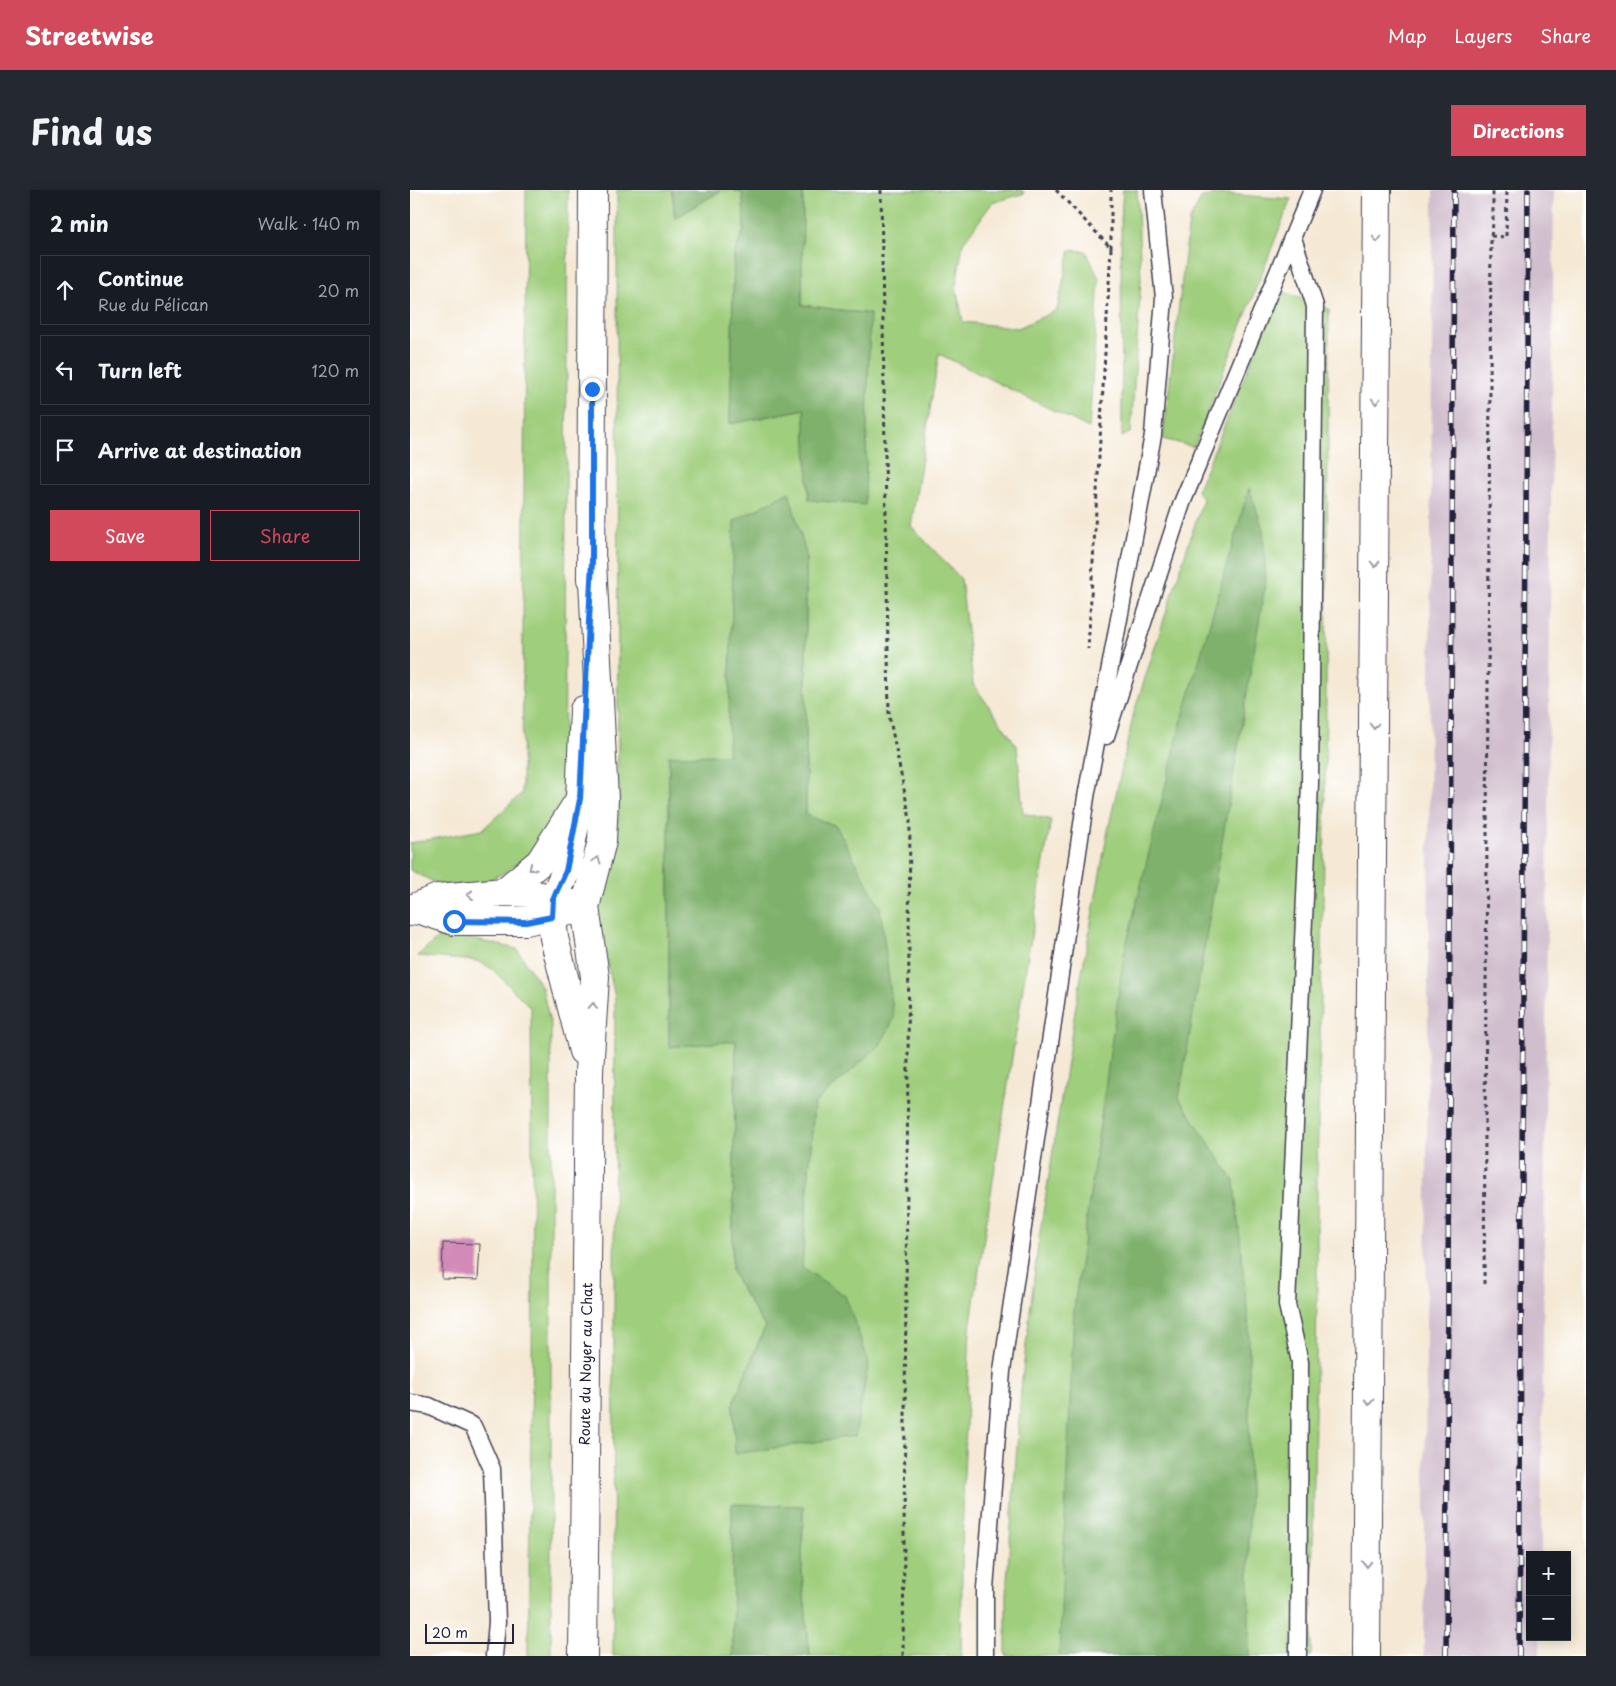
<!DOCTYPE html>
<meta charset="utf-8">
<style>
body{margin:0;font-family:"Playpen Sans",sans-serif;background:#242831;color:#f1f3f6}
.controls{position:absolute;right:15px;bottom:15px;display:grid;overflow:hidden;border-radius:0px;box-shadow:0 2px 12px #0003}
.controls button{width:45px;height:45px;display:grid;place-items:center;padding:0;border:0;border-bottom:1px solid #363941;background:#171b24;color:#f1f3f6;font:25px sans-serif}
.scale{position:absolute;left:15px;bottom:12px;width:89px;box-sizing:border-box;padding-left:5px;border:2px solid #22223b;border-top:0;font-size:14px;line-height:18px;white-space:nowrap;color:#22223b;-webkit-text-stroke:4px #fff;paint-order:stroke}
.stop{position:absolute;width:15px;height:15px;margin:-11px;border:4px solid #1a73e8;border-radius:50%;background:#fff}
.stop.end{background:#1a73e8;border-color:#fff;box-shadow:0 1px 5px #0008}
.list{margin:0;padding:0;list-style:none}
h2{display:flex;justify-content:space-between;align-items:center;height:65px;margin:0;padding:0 20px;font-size:21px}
h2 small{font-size:16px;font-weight:400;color:#9ea1a6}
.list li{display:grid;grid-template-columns:32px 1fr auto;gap:15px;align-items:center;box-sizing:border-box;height:70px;margin:0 10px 10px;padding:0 10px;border:1px solid #363941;border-radius:0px}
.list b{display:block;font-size:19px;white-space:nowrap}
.list p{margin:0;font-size:16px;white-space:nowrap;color:#9ea1a6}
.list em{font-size:16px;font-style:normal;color:#9ea1a6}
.actions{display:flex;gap:10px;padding:15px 20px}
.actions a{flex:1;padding:11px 0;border:1px solid #d1495b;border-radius:0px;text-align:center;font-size:18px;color:#d1495b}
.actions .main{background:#d1495b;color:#fff}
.icon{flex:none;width:28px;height:28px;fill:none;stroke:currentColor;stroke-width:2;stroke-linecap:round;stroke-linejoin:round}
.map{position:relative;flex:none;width:1176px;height:1466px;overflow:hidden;border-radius:0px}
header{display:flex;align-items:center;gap:30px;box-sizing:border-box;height:70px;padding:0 25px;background:#d1495b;color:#fff}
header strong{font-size:24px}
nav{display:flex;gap:28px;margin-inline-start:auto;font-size:18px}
.intro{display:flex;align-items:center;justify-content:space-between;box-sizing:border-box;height:120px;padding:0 30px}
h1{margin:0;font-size:35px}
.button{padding:12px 22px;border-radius:0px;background:#d1495b;color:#fff;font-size:18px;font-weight:700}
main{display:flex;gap:30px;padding:0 30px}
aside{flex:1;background:#171b24;border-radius:0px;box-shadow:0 2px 12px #0003}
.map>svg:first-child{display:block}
.industrial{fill:#d0bdcd}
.green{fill:#9fce7c;stroke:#60785c;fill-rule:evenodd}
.forest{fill:#7fb16c;stroke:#506a54}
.building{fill:#d28bb9}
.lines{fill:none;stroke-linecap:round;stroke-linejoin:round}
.lane-casing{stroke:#424052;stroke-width:19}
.street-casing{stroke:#424052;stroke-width:30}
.secondary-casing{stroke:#424052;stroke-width:30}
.primary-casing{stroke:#424052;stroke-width:30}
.path{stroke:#424052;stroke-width:3;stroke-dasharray:4 4;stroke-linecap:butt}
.lane{stroke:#fff;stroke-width:16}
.street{stroke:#fff;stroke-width:28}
.secondary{stroke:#fff;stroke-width:28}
.primary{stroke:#fff;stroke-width:28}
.rail-casing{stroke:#22223b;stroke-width:5.5}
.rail{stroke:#fff;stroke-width:4;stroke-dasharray:11;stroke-linecap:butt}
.oneway{stroke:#9c9ca7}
.route{stroke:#1a73e8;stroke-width:6}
.labels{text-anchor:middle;stroke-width:4;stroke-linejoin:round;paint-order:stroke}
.street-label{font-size:14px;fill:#22223b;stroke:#fff}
</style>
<header>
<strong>Streetwise</strong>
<nav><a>Map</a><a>Layers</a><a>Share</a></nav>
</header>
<div class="intro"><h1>Find us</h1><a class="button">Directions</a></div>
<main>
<aside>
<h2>2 min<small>Walk · 140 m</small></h2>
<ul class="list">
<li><svg class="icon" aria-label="ahead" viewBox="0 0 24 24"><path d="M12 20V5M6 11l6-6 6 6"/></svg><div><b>Continue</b><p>Rue du Pélican</p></div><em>20 m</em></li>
<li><svg class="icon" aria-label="left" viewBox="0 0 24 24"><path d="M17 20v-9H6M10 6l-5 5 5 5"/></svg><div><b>Turn left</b></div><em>120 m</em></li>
<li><svg class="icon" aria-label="arrive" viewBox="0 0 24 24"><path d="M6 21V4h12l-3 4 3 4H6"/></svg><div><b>Arrive at destination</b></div></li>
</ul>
<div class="actions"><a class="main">Save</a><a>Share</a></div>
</aside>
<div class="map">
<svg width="1176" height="1466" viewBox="0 0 1176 1466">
<rect width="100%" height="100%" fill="#fff"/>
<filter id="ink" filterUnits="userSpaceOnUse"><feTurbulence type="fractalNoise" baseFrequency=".02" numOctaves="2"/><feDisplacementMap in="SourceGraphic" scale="10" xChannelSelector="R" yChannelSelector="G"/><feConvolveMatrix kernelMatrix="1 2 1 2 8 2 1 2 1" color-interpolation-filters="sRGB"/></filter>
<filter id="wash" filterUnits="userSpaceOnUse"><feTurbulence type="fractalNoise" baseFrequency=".0096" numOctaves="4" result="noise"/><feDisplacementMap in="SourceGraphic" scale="20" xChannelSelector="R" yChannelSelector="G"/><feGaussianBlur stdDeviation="1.12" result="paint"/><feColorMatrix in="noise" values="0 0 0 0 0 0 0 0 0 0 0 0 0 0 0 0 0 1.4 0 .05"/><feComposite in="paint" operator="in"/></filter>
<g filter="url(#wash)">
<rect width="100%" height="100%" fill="#f5e9d5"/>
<path class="industrial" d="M1023,0h121l-13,1365h-11v82h10v19h-116z"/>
<path class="green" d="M116,0h42l-4,610 -26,49 -34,24 -30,13 -34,-1 -30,-15v-27l72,-13 40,-37z
M207,0h55l3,28 47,-28h11l10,3 1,37 -10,25 -4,169 75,-15 4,91 61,-186 -68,-9 1,-115h218l4,3 -33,10 -29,40 -7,43 7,36 55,6 39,-18 13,-60 16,1 13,28 -10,149 -150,-74 -28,172 50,53 12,105 44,62 6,67 28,7 -23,135 -58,373 -7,171 -2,157h-151l-8,-82 1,-68 -71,-2 1,152h-120l2,-658 -19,-90 22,-83zM396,364v261l30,11 44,219 -66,59 -12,164 43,28 -109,158 -3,-50 32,-77 -23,-37 -10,-19 4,-230 -67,5v-290h59z
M713,0h14l4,89 -10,153 -9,5 -1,-221z
M814,4l67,5 -97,248 -31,-8 26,-218 13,-24z
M874,102l45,17 -4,503 -8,362v123l-6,359h-305v-62l16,-215 16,-134 38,-240 31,-170 27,-123 69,-213 -6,-8 78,-187z
M34,743l73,16 25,39 9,38v630h-23l5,-375 -2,-273 -40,-40 -14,-7 -60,-5z"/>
<path class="forest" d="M262,0h50l-47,28z
M323,0h70l-1,115 68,9 -5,191 -56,-5 -5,-91 -74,15 4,-169 10,-25 -1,-36z
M839,298l14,41 3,51 -87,518 55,83 15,147v328h-190l15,-348 50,-354 57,-231z
M379,302l17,62v261l30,11 44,81 14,112 -14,26 -66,59 -12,163 43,29 24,66 -14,74 -120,18 -2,-50 32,-77 -23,-37 -10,-19 4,-230 -67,6v-291l59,-1 6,-234z
M322,1314l71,2 -1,68 8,82h-77z"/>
<g id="blocks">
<path class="building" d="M33,1053l37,1 -2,36 -36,-1z"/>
</g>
</g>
<g filter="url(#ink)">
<use href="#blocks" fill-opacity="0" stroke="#424052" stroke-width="1"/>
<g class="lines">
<g class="lane-casing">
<path id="lane" d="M883,48l22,68 -5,477 -23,522 13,57 -2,294
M696,546l76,-233 130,-313
M0,1213l19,3 44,20 19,43 5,153 -3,34
M575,1466v-67l17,-218 84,-574 67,-362 11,-137 -11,-108"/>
</g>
<g class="street-casing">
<path id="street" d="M94,702l36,-30 40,-63
M4,718l40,13h72l48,-11
M0,722l4,-4 24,-10 66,-6 25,1 56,14"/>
</g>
<g class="secondary-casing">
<path id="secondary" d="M181,389l2,-389
M173,861l-29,-113 -2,-21 1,-18 13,-28 14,-72 4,-89
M173,1466l6,-584 6,-95 -10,-70 17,-66 2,-42 -12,-238"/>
</g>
<g class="primary-casing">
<path id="primary" d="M956,1466l11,-1466"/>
</g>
<path class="path" d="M471,0l8,525 21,104 -7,837
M646,0l55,58 -23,401
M1081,46l2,-12v-34
M701,58v-58
M1074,1094l7,-1048 15,1 1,-47"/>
<use href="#lane" class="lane"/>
<use href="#street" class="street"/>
<use href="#secondary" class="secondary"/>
<use href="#primary" class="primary"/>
<g class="rail-casing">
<path id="rail" d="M1036,1466l8,-1466
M1109,1466l9,-1466"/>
</g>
<use href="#rail" class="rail"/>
</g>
<defs><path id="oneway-chevron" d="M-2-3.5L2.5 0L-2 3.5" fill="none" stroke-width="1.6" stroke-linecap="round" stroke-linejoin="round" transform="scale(1.25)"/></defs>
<g class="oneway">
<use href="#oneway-chevron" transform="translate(967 49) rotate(90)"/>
<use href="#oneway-chevron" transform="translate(966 211) rotate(90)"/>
<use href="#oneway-chevron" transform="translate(965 374) rotate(90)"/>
<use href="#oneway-chevron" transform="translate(964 536) rotate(90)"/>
<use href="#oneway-chevron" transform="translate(187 670) rotate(-75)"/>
<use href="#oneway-chevron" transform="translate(122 678) rotate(140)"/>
<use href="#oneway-chevron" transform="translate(60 705) rotate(175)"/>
<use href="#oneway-chevron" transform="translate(183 816) rotate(-86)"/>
<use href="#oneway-chevron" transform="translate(959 1212) rotate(91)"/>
<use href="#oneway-chevron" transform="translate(957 1374) rotate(91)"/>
</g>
</g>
<g class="lines" filter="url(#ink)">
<path class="route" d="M44,731l72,1 26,-5 1,-18 13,-28 14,-72 12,-238v-172"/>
</g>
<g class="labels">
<g class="street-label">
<text transform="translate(176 1174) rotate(-89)" y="5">Route du Noyer au Chat</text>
</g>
</g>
</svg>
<div class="controls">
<button>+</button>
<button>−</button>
</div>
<div class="scale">20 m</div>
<div class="stop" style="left:44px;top:731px"></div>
<div class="stop end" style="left:182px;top:199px"></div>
</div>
</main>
